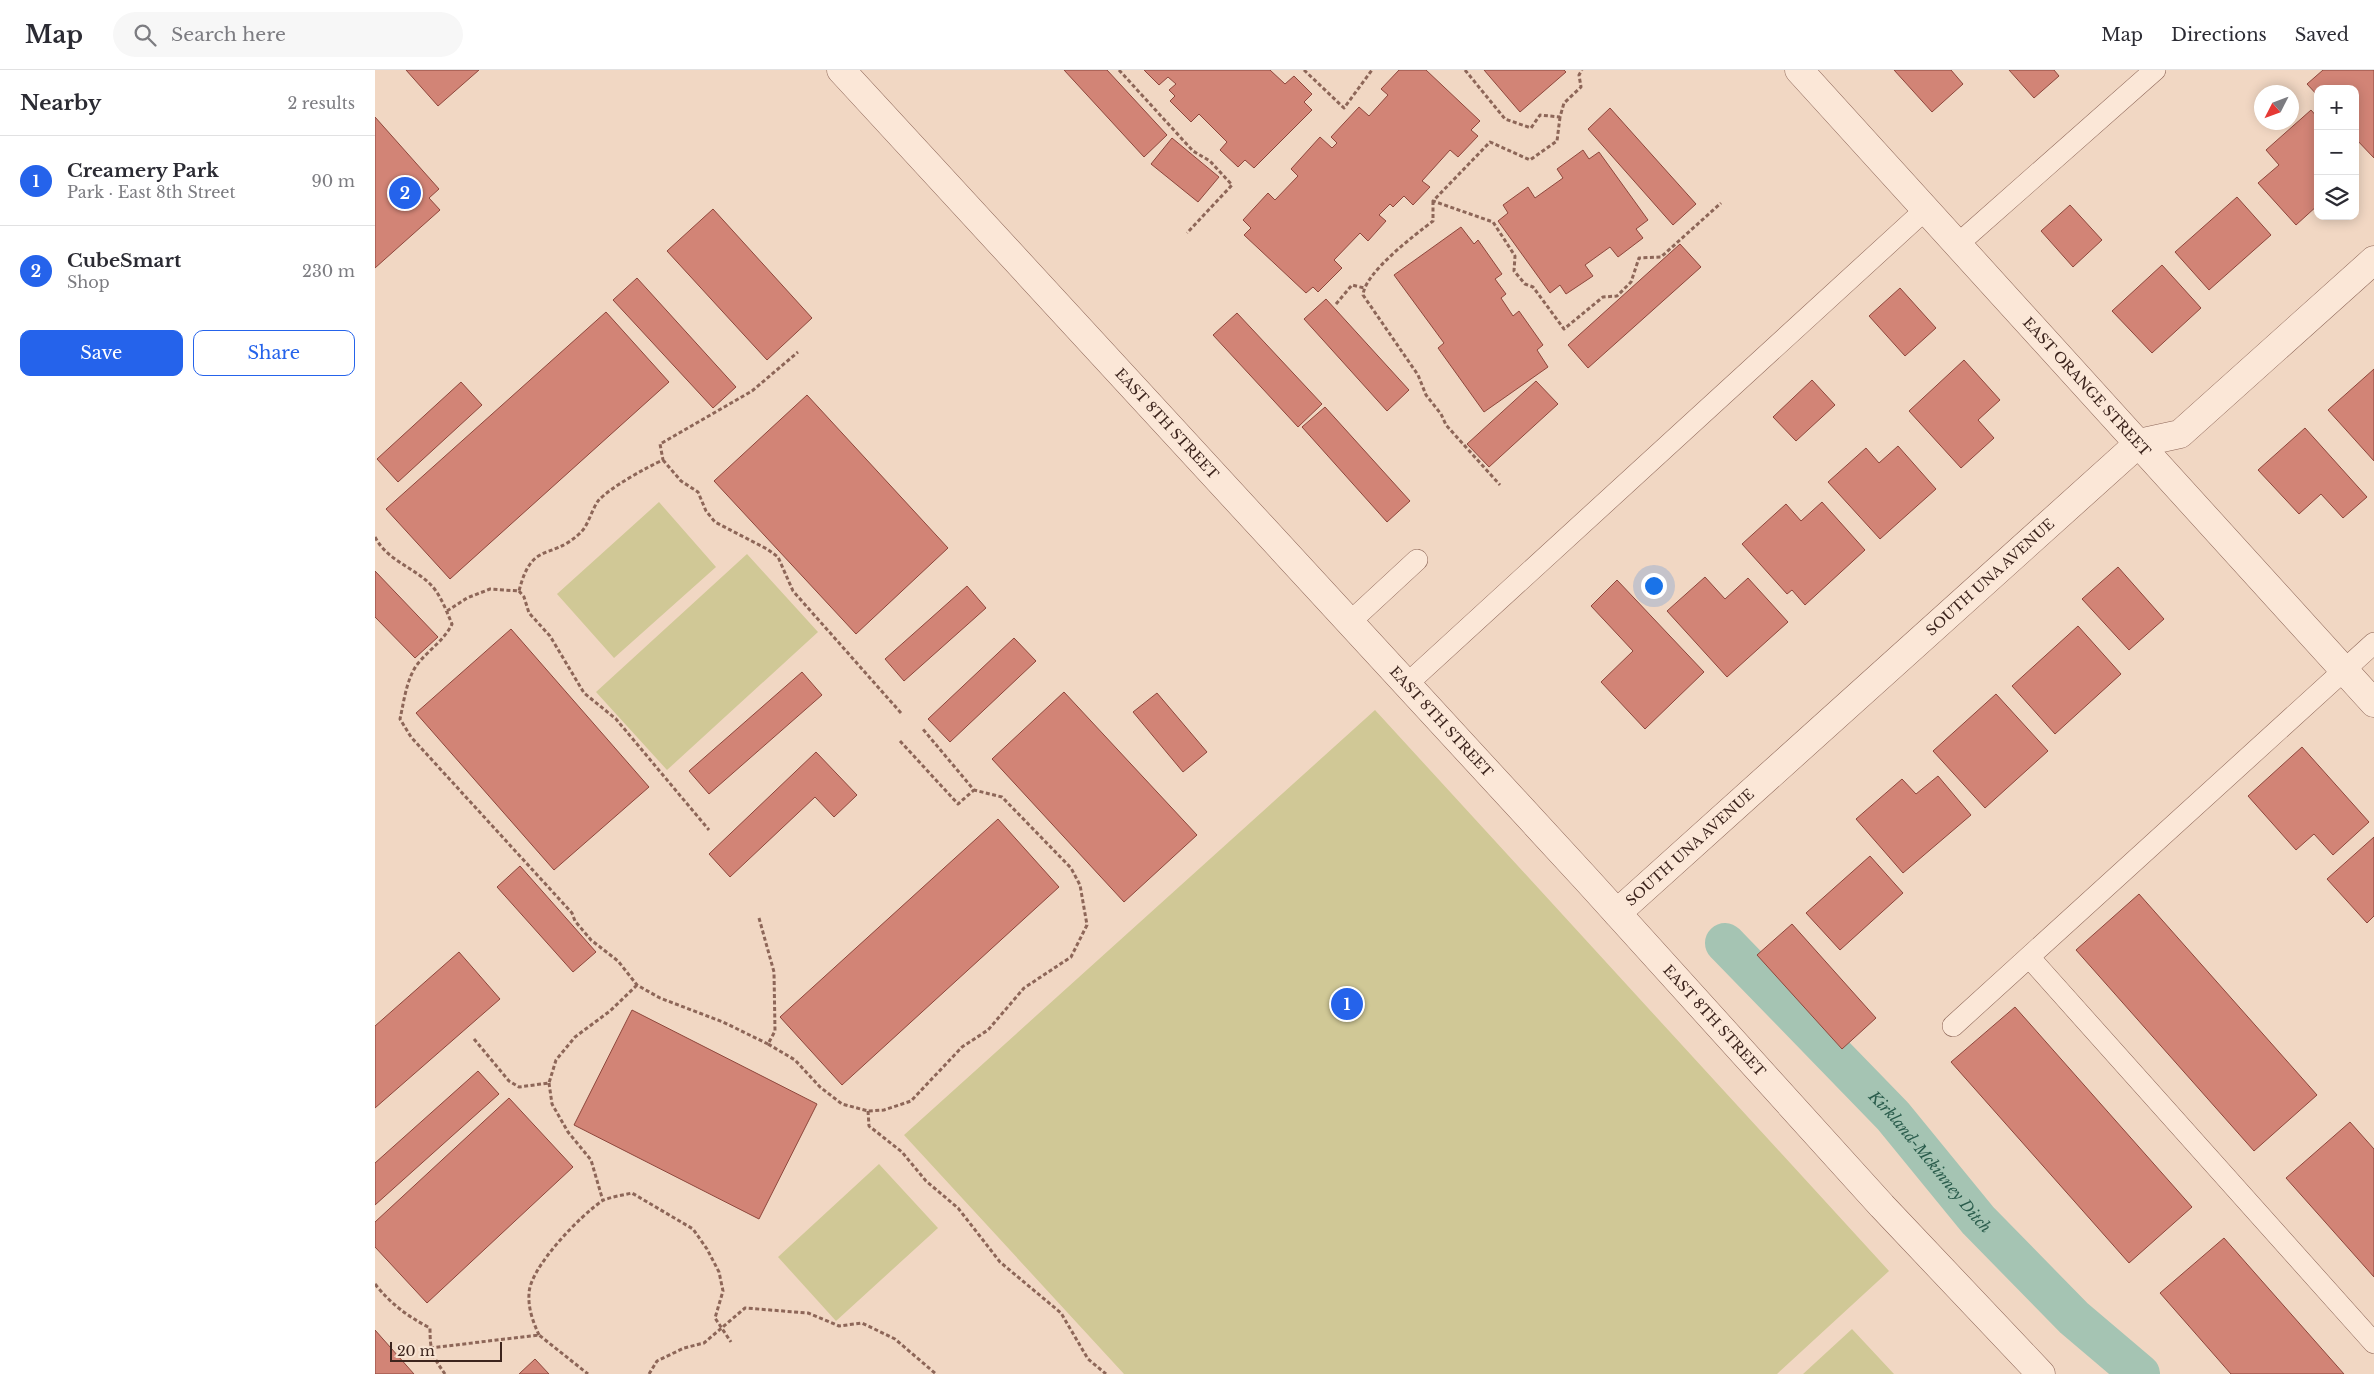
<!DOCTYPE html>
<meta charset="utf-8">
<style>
body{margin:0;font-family:"Libre Baskerville",serif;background:#f7f7f7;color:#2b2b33}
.controls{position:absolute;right:15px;top:15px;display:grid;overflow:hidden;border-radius:10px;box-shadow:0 2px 12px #0003}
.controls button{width:45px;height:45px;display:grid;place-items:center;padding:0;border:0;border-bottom:1px solid #e1e1e2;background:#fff;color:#2b2b33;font:25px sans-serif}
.compass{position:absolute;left:1879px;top:15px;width:45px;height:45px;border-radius:50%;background:#fff;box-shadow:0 2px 12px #0003;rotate:228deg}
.scale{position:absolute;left:15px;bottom:12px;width:112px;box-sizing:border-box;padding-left:5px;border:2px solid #3c241d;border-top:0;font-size:14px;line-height:18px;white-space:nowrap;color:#3c241d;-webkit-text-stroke:4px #f8e4d3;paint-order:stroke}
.you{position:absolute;left:1278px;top:515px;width:18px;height:18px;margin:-12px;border:4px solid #fff;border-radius:50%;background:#1a73e8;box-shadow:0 0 0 8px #1a73e833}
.badge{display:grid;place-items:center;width:32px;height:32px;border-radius:50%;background:#2563eb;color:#fff;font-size:16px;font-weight:700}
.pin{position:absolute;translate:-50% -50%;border:2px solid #fff;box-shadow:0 1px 5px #0006}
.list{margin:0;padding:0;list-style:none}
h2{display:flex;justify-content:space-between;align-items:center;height:65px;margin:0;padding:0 20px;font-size:21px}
h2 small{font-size:16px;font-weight:400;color:#7c7c81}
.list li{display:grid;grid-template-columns:32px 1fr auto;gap:15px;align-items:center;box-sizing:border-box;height:90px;padding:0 20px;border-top:1px solid #e1e1e2}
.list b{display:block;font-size:19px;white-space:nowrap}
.list p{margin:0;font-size:16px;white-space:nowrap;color:#7c7c81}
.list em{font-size:16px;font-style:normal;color:#7c7c81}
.actions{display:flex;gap:10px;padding:15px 20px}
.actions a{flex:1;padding:11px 0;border:1px solid #2563eb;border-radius:10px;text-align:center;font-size:18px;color:#2563eb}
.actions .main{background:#2563eb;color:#fff}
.icon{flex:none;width:28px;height:28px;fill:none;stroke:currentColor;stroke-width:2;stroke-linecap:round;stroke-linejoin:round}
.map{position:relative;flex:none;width:1999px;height:1304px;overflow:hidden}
header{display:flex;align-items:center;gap:30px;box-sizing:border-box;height:70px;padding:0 25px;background:#fff;border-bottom:1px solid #e1e1e2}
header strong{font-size:24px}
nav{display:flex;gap:28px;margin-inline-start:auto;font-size:18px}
.search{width:350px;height:45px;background:#f7f7f7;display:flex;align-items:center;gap:12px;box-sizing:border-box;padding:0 18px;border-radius:28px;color:#7c7c81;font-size:19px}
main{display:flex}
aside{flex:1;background:#fff}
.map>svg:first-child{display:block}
.green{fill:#d0c896}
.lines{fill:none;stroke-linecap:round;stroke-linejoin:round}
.canal{stroke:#a5c4b3;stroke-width:40}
.building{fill:#d28476;stroke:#8e473c}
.service-casing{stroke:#8d6658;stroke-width:22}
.minor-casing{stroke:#8d6658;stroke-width:29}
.tertiary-casing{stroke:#8d6658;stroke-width:29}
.path{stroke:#8d6658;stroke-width:3;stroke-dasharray:4 2.5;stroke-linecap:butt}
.service{stroke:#fbe7d7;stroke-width:21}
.minor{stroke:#fbe7d7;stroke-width:28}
.tertiary{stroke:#fbe7d7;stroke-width:28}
.labels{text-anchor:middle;stroke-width:5;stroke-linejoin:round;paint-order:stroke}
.street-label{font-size:14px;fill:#3c241d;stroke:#f8e4d3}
.water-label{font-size:15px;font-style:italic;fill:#2b5d4d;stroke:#f8e4d3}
</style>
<header>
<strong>Map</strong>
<div class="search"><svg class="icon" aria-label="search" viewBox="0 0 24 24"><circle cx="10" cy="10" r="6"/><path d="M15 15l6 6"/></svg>Search here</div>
<nav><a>Map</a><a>Directions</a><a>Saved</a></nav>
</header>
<main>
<aside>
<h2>Nearby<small>2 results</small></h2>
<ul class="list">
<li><span class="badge">1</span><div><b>Creamery Park</b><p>Park · East 8th Street</p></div><em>90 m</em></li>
<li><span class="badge">2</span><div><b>CubeSmart</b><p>Shop</p></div><em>230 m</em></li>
</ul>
<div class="actions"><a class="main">Save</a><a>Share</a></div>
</aside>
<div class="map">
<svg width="1999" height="1304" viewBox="0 0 1999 1304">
<rect width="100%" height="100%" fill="#f1d7c3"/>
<path class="green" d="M284,432l57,65 -102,91 -57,-64z
M372,484l71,78 -151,138 -71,-78z
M1000,640l514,561 -112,103h-653l-220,-239z
M504,1094l59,64 -102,93 -58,-64z
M1477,1259l42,45h-91z"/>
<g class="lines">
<path class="canal" id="s1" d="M1350,873l168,173 85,104 96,98 66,56"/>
</g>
<path class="building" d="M31,0h73l-41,36z
M689,0h43l60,65 -23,22z
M769,0h126l15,14 9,-8 18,18 -8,8 8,8 -58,58 -9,-8 -7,7 -18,-17 7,-8 -28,-28 -8,8 -21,-21 5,-5 -6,-6 7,-6 -8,-7 -9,8z
M1024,0h27l54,51 -9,9 7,6 -20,21 -8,-7 -28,31 8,6 -17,18 -9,-9 -11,11 -3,-3 -11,11 7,6 -18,20 -8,-8 -26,27 8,8 -24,24 -5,-5 -7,6 -62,-58 7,-7 -8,-8 25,-27 7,7 23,-24 -7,-7 29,-32 12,11 5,-5 -6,-6 28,-30 10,9 19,-21 -7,-6z
M1109,0h80l2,2 -46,40z
M1519,0h57l12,14 -31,28z
M1634,0h45l5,6 -25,22z
M1948,0h51v88l-19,-20v-49h-37v7l-11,-12z
M1235,38l86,96 -23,21 -85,-96z
M1936,40l7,8v87l-22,20 -38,-42 21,-18 -13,-15z
M0,47l64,72 -10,9 11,12 -65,58z
M797,68l47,39 -21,25 -47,-38z
M1208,80l6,9 10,-7 49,68 -12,9 7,9 -25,19 -8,-10 -25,18 8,11 -27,18 -6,-9 -10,8 -52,-72 10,-8 -5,-8 25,-18 7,11 28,-20 -6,-9z
M1862,127l34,38 -62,55 -34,-38z
M1695,135l32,35 -29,27 -32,-36z
M338,139l99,109 -45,42 -100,-109z
M1086,157l13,17 4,-4 24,34 -7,5 11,15 -5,4 12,18 6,-5 24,34 -6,5 11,17 -64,45 -46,-64 6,-5 -50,-68z
M1305,174l21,23 -113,101 -20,-23z
M1787,195l39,43 -49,45 -40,-42z
M262,208l99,109 -23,21 -100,-108z
M1525,218l36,40 -31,28 -36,-40z
M951,229l83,91 -22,21 -83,-92z
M231,242l63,70 -219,197 -64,-70z
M862,243l85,91 -24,23 -85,-92z
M1589,290l36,40 -22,20 16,18 -33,30 -52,-57z
M1999,299v92l-46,-51z
M1437,310l23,25 -39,36 -23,-24z
M1161,311l22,23 -69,63 -22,-23z
M86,312l21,23 -84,77 -21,-23z
M432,325l141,153 -92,86 -142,-153z
M950,337l85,94 -23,21 -85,-95z
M1930,358l62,69 -24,21 -22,-24 -22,20 -41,-44z
M1523,376l38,43 -56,50 -52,-57 38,-34 13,15z
M1447,432l43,48 -60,55 -13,-15 -5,4 -45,-50 44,-40 15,17z
M1743,497l46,52 -35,31 -47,-51z
M0,501l63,66 -23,21 -40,-41z
M1330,507l20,22 23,-21 40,44 -61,55 -60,-66z
M1242,510l87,92 -59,57 -44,-47 32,-31 -42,-45z
M592,516l19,22 -82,73 -19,-22z
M1703,556l43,48 -66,60 -43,-48z
M136,559l138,158 -95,83 -138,-157z
M639,568l22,23 -86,81 -22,-23z
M427,602l20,23 -113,99 -20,-23z
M689,622l133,143 -73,67 -132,-143z
M782,623l50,59 -24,20 -50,-60z
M1621,624l52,57 -63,57 -52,-57z
M1927,677l67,75 -36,33 -19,-21 -18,16 -48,-54z
M441,682l41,43 -23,22 -19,-20 -85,80 -21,-23z
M1563,706l33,39 -68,58 -47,-54 46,-40 14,15z
M623,749l61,68 -217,198 -62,-68z
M1999,767v79l-7,7 -40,-44z
M1495,786l33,37 -63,57 -34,-37z
M145,796l76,86 -23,20 -76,-85z
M1764,824l178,201 -63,56 -178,-201z
M1417,854l84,94 -34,31 -85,-94z
M84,882l41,47 -125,109v-82z
M1640,937l177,200 -63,56 -178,-201z
M257,940l185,94 -58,115 -185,-94z
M103,1001l21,23 -124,111v-42z
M134,1028l64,69 -146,136 -52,-56v-25z
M1975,1052l24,27v128l-88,-99z
M1849,1168l120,136h-113l-71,-81z
M0,1260l39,44h-39z
M160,1289l14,15h-30z"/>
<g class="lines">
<g class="service-casing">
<path id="service" d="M1583,174l197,-174
M975,552l67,-62
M1032,614l519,-475
M1654,887l345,386
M1578,956l421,-383"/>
</g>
<g class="minor-casing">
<g id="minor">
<path id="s2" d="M1424,0l575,633"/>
<path id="s3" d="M1242,843l522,-470 41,-9 194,-174"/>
</g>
</g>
<g class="tertiary-casing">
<g id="tertiary">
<path id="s4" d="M466,0l747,811 294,325 159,168"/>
</g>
</g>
<path class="path" d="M744,0l74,81 17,10 22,24 -45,48
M929,0l40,38 28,-38
M1090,0l40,49 26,9 9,-13 20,2 4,-14 17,-16 -2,-12 3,-5
M1185,47l-3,24 -27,19 -40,-18 -57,59 60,21 22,34 -1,15 11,13 8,3 31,42 39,-32 14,-1 14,-14 8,-24 22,-1 60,-54
M1058,131v20c-18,14 -68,51 -70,74l55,80 8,20 15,19 5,11 54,60
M961,234l16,-19 12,3
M288,390l18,21 17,11 8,19 9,11 52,27 11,8 15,34 108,122
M0,467c12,23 36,29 54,46 11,10 17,27 23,41 -8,17 -25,27 -36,42 -10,16 -12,35 -16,53l11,18 161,176 3,8 16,19 27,21 19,24 23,13 63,24 45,22
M144,521l5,6 5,16 21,23 34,57 32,26 93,111
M72,541l20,-13 23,-9 29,2c13,-51 31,-30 60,-57 9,-7 12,-23 19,-33 11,-13 49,-34 65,-41l-3,-16 92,-53 46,-39
M525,671l58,63 16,-14 -52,-62
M384,848l15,54 1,59 -7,13 27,16 25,27 22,17 26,7 16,-1 27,-9 51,-54 26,-17 36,-42 47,-31 16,-32 -7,-40 -9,-17 -69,-71 -28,-7
M99,969l35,42 10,6 30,-4 7,-23 19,-23 35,-26 27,-26
M174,1013l3,21 16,28 23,28 12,41
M493,1041l1,15 33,26 24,29 32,27 42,54 61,51 27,46 18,15
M0,1214c16,20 32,32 55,44 0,22 2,28 15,46
M164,1265c-6,-13 -11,-27 -10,-41 0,-26 52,-79 73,-93 8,-4 21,-6 30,-8l61,36 14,20 12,23 4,19 -8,27 16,24
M55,1278l109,-13 49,39
M274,1304l8,-13 27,-13 20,-5 41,-35 63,5 31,13 23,-3 33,16 41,35"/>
<use href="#service" class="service"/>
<use href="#minor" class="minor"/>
<use href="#tertiary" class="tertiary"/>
</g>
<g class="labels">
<g class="street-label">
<text dy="5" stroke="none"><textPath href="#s2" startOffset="428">EAST ORANGE STREET</textPath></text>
<text dy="5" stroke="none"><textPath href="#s4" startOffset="481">EAST 8TH STREET</textPath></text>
<text dy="5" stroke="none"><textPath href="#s3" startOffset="502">SOUTH UNA AVENUE</textPath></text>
<text dy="5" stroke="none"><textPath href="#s4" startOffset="886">EAST 8TH STREET</textPath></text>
<text dy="5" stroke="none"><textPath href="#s3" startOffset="98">SOUTH UNA AVENUE</textPath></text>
<text dy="5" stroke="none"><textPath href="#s4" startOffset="1291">EAST 8TH STREET</textPath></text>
</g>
<g class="water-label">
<text dy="5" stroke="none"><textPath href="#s1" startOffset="300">Kirkland-Mckinney Ditch</textPath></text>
</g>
</g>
</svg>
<div class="controls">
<button>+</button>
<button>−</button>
<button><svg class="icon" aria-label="layers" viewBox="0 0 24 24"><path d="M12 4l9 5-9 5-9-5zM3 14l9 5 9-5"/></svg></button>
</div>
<svg class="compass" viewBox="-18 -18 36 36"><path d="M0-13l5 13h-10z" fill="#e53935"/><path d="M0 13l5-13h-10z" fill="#7c7c81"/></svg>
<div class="scale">20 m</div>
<div class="you"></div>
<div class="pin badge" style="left:972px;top:934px">1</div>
<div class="pin badge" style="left:30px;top:123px">2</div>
</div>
</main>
